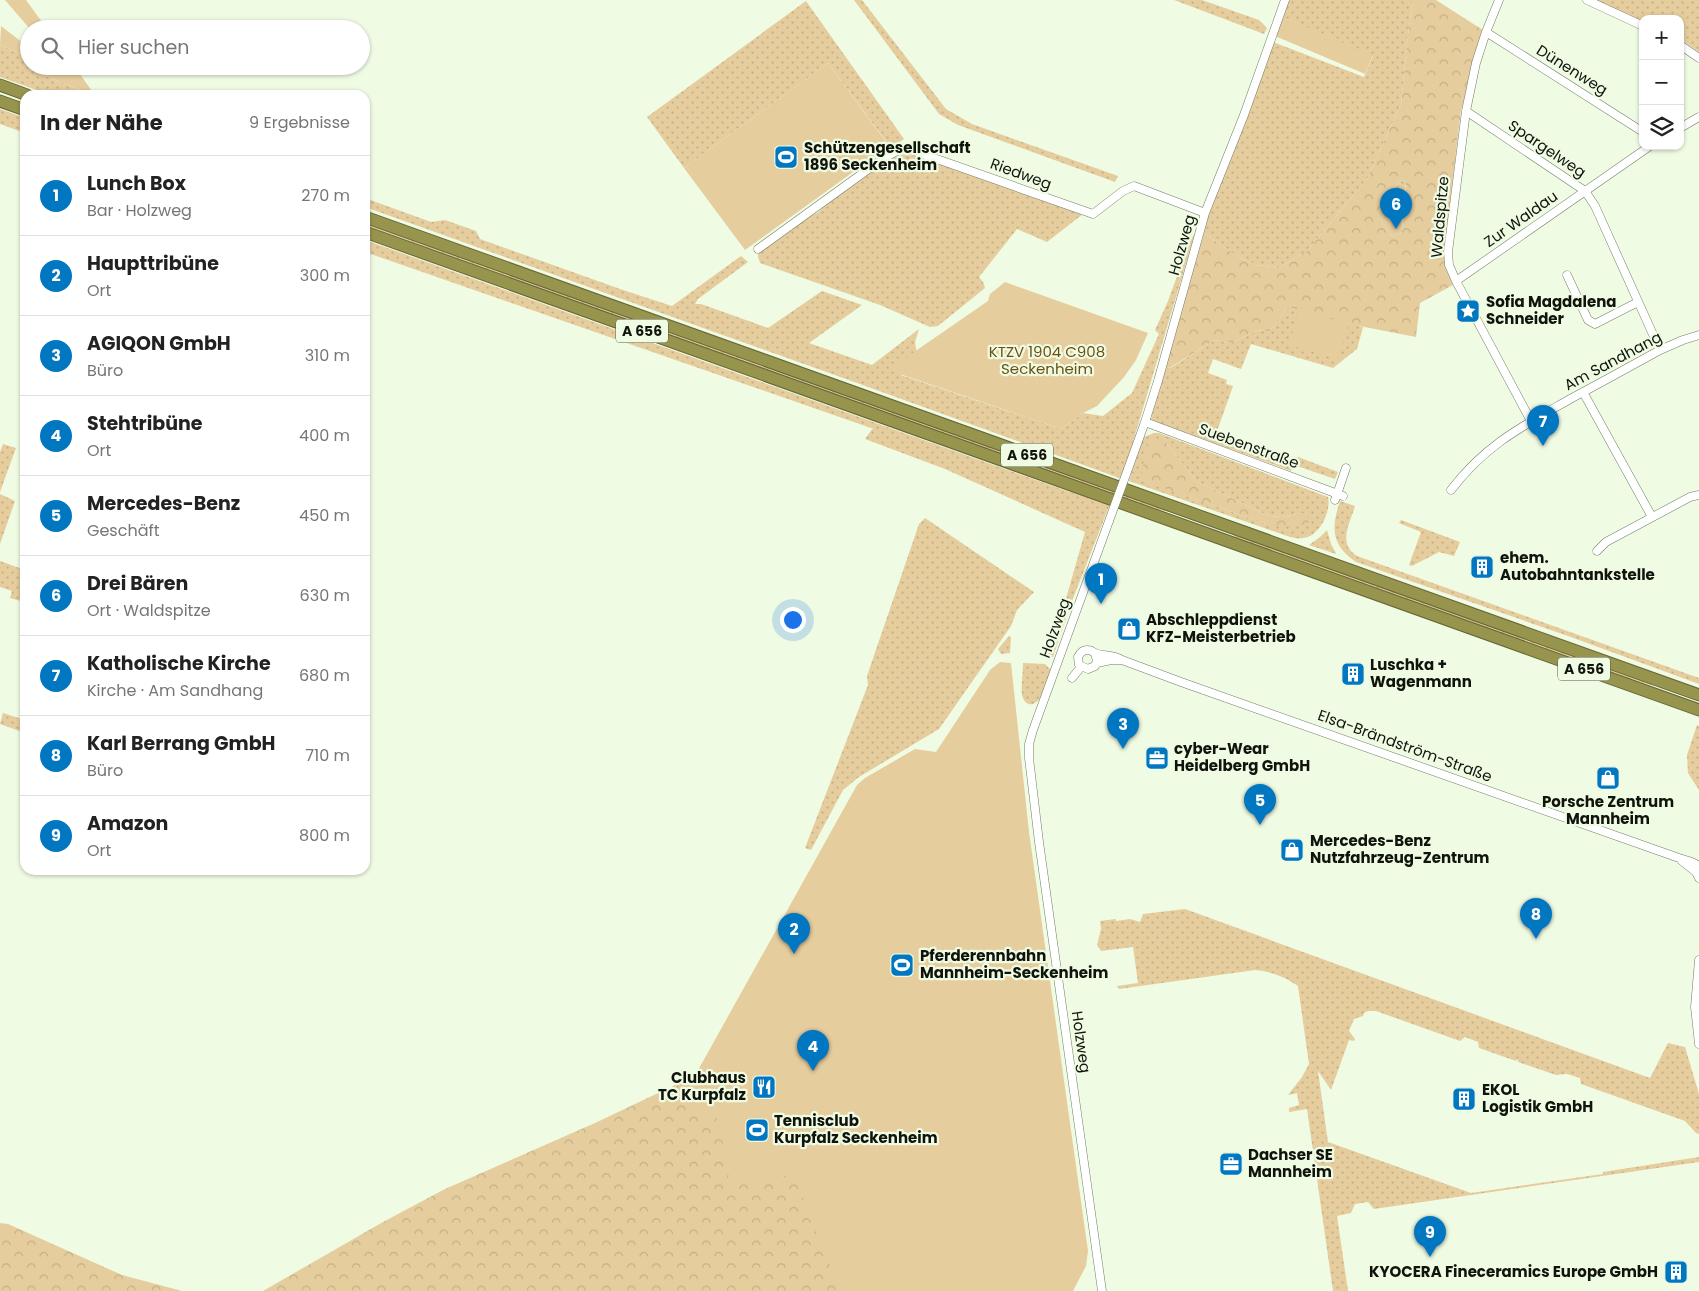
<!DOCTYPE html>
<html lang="de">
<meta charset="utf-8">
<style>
body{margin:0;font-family:Poppins,sans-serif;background:#f2f2f2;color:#222}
.controls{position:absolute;right:15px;top:15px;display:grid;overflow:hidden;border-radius:10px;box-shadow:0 1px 4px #0004}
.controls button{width:45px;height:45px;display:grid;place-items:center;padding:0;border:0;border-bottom:1px solid #e0e0e0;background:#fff;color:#222;font:25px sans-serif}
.you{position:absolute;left:792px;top:619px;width:18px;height:18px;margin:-12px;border:4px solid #fff;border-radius:50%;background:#1a73e8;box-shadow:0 0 0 8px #1a73e833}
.badge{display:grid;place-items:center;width:32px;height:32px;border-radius:50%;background:#0277c1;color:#fff;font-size:16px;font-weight:700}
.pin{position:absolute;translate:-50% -41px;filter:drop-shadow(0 1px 2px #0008)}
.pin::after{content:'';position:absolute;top:26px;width:18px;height:15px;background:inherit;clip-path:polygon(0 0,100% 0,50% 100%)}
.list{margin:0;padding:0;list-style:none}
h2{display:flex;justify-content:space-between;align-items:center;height:65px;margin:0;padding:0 20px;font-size:21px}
h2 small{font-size:16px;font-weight:400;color:#767676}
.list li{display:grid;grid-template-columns:32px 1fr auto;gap:15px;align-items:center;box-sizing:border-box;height:80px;padding:0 20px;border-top:1px solid #e0e0e0}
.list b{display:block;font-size:19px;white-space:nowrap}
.list p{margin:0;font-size:16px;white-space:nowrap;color:#767676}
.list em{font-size:16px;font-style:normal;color:#767676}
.icon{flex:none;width:28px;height:28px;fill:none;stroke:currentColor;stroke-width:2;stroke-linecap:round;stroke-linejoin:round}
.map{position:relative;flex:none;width:1699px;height:1291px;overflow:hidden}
.search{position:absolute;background:#fff;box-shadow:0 1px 4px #0004;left:20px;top:20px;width:350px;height:55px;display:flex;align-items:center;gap:12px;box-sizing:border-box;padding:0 18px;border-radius:28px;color:#767676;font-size:19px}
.panel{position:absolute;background:#fff;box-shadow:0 1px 4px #0004;left:20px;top:90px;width:350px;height:785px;border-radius:15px}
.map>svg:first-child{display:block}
.grass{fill:url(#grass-dots);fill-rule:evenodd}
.forest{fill:url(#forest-crowns);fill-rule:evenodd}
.green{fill:#e6cd9e}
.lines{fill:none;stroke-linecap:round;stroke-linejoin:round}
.minor-casing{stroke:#737e69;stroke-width:9}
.highway-casing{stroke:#676736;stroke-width:13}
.minor{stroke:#fff;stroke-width:8}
.highway{stroke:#96944d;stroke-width:11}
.minor-bridge-casing{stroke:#737e69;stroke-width:9;stroke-linecap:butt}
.minor-bridge{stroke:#fff;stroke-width:8}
.labels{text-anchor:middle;stroke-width:4.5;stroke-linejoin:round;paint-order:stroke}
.shield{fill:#effbe3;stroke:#53594c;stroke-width:1}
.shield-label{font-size:14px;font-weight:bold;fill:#10140c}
.street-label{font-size:15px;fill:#10140c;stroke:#effbe3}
.poi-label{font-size:15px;font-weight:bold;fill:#10140c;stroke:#effbe3;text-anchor:start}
.park-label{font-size:15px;fill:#6b5013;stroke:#effbe3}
</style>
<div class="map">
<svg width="1699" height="1291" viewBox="0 0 1699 1291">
<defs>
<pattern id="grass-dots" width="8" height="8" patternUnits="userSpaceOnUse" patternTransform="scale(1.25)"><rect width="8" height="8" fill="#e6cd9e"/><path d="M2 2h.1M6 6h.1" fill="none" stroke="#c4af87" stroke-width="1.8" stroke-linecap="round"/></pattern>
<pattern id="forest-crowns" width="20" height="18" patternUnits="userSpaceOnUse" patternTransform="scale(1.25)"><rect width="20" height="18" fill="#e6cd9e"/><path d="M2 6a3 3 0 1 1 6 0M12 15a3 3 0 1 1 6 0" fill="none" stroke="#c4af87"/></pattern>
</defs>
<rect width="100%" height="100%" fill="#effbe3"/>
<path class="grass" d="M854,0h8l84,109 26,15 146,52 -3,6 -157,-57 -19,-11z
M1174,0h28l57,20 8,8 -3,6z
M1289,0h124l-5,34 -7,70 -34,75 -60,72 -28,17 -23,-3 -19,-9 -33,-23 3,-20 66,-171 91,35 9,-21 -91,-39z
M1596,0h103v52l-19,-13v-20h-37v3z
M806,1l98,138 -13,9 -63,-85 -144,105 -37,-51z
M0,45l29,12v9h5l2,6 56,23h-41l-51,-18z
M0,109l25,9v15l-25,-9z
M899,154l20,2 164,58 -36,28 -30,-13 -38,48 4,5 2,6 -47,38 -8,1 -50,-22 -120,-42 -2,-7 1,-4 51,-37c7,0 12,-5 15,-12l60,-42z
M1400,180l6,2 -3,21 -14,-4 4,-10z
M365,198l66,24 14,-2 31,11 4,8 143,51 49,16 69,-50 7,6 -50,37 -3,5h6l67,24 54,-37 40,14 -53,38 63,22 47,-36 -4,13 2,12 -16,21 160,54 22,-16 20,3 29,-23 27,-59 -4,-4 13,-29 22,-60 5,-8 -73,246 -276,-100 -481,-172z
M365,222l785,282 20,8 -16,-3 -746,-268 -43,-15z
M365,240l592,212 110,39 43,13 -40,102 -17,51 -9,-1 9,-12 32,-112 -140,-63 -80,-30 8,-11h-2l-506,-176z
M1288,307l75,20 -6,22 -24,19 -82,-24 -10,25 -28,-10 -5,14 19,7 -1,4 7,2 -17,48h-3l83,30 2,-7 40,15 -3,7 -41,-14 -3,6 -140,-51 7,-36 6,-15 8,-2 43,-27 16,3 27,-13 11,2z
M1154,433h5l169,64c3,13 -6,33 -18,39 -7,3 -13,3 -20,1l-161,-56 12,-38 3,-6zM1165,441l31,40 73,35 12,1 22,-4 -37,11 -124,-44z
M3,444l13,4 -16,44v-40z
M0,494l15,7 -15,43z
M1340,501l15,5c-5,17 -18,38 2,50l342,122v6l-131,-48 -212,-74c-25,-17 -25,-34 -16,-61z
M925,518l109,74 -17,18 -6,16 -72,103 -80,48 -16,13 -32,60 -6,-2 63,-163 -1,-9 52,-152z
M1401,520l59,22 -6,14 -15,-4 -27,14 -3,-1 12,-33 -22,-9z
M1327,530l4,14 5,9v1l-27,-9 11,-8z
M1231,534l417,148 6,4 -42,-13 -371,-133z
M0,561l25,9 -1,32 -14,-4 2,-7 -12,-4z
M1009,636l2,1 -1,16 -9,1 -3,-5z
M1023,663l22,1 6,6c-3,9 -9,37 -22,34 -4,-1 -6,-5 -7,-9 -1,-10 1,-22 1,-32z
M3,713l22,7v13l-25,-9z
M1697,725l2,1v64l-11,-17 -1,-18z
M1185,909l465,169 18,-35 17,4 14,47v40l-3,-1 -11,-12 -104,-37 -1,-6 -13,-4 -11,1 -38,-13v-3l-2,2 -37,-13 -1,-6 -13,-5 -5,4 -84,-30h-8l-4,2 -1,3 -9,3 -5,12 6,8 -1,2 -5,-1 -18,50 -13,-19 10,71 143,51 132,-19v-2l96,-15v5l-325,47 -6,-7 -13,2 -4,9 -14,3 11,75h-15l-26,-182 -18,3v-4l10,-3 -2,-12 -9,2 14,-18 7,-13 -11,-78c-12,-9 -29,-15 -43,-16l-136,19 -2,-3 21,-3 -5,-36 -32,4 -4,-6 4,-16 -1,-8 16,-2v2l14,-2 10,3 3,-8z"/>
<path class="forest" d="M1413,0h23l50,32 -25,78 -16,134v23l8,18 -33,18 -4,34 -67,-13 -61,-17 -19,25 -11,-2 -27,13 -16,-3 -44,27 -7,2 40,-136 33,23 19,9 23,3 28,-17 60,-72 34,-75 7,-70zM1400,180l6,2 -4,50 -9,5 -12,-16 12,-32z
M1165,441l31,40 73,35 12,1 22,-4 6,5 -1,6 -26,3 -16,-3 -125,-44 6,-38z
M734,1052l117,239h-588l120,-69 62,-33 150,-66 80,-38 10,-9 23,24z
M0,1223l8,1 114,51 60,16h-182z"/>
<path class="green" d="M5,0h21l21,29h-17z
M1282,17l91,38 -8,19 -90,-38z
M1,26l26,20 2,-1v12l-29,-12z
M828,63l61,83 -144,104 -61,-82z
M34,66h40l18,25 -2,3 -54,-22z
M1389,199l14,4 -1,29 -9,5 -12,-16z
M1005,282l143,51 -12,27 -12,17 -27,29 -14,7 -22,16 -173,-59 100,-69 2,-7z
M1299,310l50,14 -11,35 -49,-14z
M1000,662l11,1 18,169 59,419 -2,15 -13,25h-232l-24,-56 -19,-51 -6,-9 -62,10 -11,-66 -7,-2 -39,-23 15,-10 9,-12 160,-287 8,-7 50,-29 21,3 54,-82z"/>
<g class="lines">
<g class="minor-casing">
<path id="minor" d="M1499,0l-13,32 -10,31 -10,48 -18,141 1,13 7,16 75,140
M1587,0l56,26
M1486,32l157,100
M1680,45l19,13
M1466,111l119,80 10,15 65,144
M1680,128l19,-11
M758,249l123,-89 21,-12 12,3 179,63 30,-23 11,-5 71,27
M1567,275l21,45 7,4 43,-22
M1456,281l194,-135
M1583,392l69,125
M1145,422l198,74
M1128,469l17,-47 13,-41 47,-168 39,-98 41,-115
M1451,490c35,-46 72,-64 121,-92 30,-16 59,-32 88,-48l23,-10 16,-5
M1335,500l11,-32
M1597,551l9,-9 84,-45 9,-2
M1095,653l2,8 -2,5 -7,3 -9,-4 -1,-8c2,-4 4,-7 9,-7 6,0 3,1 8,3 9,4 15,0 27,7l59,22 498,176 13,4 7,4
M1097,663l14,-3h9
M1072,678l9,-11
M1682,861l14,11 3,6
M1699,960l-4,47 4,37
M1102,1291l-63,-449 -10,-84v-14l4,-14 76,-209"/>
</g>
<g class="highway-casing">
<path id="highway" d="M0,85l27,10
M0,101l25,9
M365,217l1334,478
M365,232l1334,478"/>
</g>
<use href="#minor" class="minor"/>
<use href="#highway" class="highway"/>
<g class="minor-bridge-casing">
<path id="minor-bridge" d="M1109,521l19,-52"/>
</g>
<use href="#minor-bridge" class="minor-bridge"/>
</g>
<defs>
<g id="stadium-square" transform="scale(1.25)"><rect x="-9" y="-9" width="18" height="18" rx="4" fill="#0277c1" stroke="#effbe3"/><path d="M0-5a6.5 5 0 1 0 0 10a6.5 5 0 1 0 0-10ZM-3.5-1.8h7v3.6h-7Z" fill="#fff"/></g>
<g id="sight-square" transform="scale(1.25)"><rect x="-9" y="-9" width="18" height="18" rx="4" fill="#0277c1" stroke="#effbe3"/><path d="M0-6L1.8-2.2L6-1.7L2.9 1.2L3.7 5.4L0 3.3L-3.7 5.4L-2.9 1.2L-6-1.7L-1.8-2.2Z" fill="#fff"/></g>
<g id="building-square" transform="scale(1.25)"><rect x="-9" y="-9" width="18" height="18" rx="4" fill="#0277c1" stroke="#effbe3"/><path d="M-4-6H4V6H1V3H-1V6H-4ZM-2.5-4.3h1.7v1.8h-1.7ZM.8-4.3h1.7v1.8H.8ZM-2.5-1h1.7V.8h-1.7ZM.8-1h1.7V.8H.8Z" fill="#fff"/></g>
<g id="shop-square" transform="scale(1.25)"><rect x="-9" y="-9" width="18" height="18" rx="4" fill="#0277c1" stroke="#effbe3"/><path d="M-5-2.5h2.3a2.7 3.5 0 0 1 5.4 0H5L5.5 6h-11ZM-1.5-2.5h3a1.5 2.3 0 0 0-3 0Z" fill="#fff"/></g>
<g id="office-square" transform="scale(1.25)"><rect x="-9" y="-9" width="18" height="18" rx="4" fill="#0277c1" stroke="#effbe3"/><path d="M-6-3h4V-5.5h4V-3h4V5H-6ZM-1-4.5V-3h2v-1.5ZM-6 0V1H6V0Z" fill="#fff"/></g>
<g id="restaurant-square" transform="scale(1.25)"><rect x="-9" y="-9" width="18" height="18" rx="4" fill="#0277c1" stroke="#effbe3"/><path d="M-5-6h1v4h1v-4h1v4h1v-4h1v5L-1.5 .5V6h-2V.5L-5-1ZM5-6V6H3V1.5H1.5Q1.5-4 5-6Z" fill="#fff"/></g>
</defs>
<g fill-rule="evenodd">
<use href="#stadium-square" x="786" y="157"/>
<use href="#sight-square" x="1468" y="311"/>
<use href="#building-square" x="1482" y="567"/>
<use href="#shop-square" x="1129" y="629"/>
<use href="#building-square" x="1353" y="674"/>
<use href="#office-square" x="1157" y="758"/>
<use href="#shop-square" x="1608" y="778"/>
<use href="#shop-square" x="1292" y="850"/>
<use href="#stadium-square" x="902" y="965"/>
<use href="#restaurant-square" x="764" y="1087"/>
<use href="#building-square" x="1464" y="1099"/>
<use href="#stadium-square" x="757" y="1130"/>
<use href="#office-square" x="1231" y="1164"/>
<use href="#building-square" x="1676" y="1272"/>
</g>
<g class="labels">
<g class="shield">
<rect x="616" y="319.5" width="52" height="23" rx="4"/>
<rect x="1001" y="443.5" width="52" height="23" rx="4"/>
<rect x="1558" y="657.5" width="52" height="23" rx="4"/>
</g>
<g class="shield-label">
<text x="642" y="336">A 656</text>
<text x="1027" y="460">A 656</text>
<text x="1584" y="674">A 656</text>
</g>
<g class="street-label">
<text transform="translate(1572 70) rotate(32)" y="5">Dünenweg</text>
<text transform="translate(1547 149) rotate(34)" y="5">Spargelweg</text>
<text transform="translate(1021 174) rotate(20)" y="5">Riedweg</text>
<text transform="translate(1440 217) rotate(-85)" y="5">Waldspitze</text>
<text transform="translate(1521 219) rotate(-35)" y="5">Zur Waldau</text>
<text transform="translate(1182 245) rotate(-74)" y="5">Holzweg</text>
<text transform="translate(1613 361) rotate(-28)" y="5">Am Sandhang</text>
<text transform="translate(1249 446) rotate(20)" y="5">Suebenstraße</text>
<text transform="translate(1055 628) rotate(-70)" y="5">Holzweg</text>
<text transform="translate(1405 746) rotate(20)" y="5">Elsa-Brändström-Straße</text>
<text transform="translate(1081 1042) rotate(82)" y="5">Holzweg</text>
</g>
<g class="poi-label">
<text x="804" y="153">Schützengesellschaft<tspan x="804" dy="17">1896 Seckenheim</tspan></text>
<text x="1486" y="307">Sofia Magdalena<tspan x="1486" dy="17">Schneider</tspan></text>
<text x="1500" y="563">ehem.<tspan x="1500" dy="17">Autobahntankstelle</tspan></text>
<text x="1146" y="625">Abschleppdienst<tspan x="1146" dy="17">KFZ-Meisterbetrieb</tspan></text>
<text x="1370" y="670">Luschka +<tspan x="1370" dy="17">Wagenmann</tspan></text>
<text x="1174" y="754">cyber-Wear<tspan x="1174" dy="17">Heidelberg GmbH</tspan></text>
<text x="1608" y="807" text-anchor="middle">Porsche Zentrum<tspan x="1608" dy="17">Mannheim</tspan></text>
<text x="1310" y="846">Mercedes-Benz<tspan x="1310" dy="17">Nutzfahrzeug-Zentrum</tspan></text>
<text x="920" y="961">Pferderennbahn<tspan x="920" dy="17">Mannheim-Seckenheim</tspan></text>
<text x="746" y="1083" text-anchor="end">Clubhaus<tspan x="746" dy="17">TC Kurpfalz</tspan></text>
<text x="1482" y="1095">EKOL<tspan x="1482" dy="17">Logistik GmbH</tspan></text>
<text x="774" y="1126">Tennisclub<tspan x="774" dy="17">Kurpfalz Seckenheim</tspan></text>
<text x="1248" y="1160">Dachser SE<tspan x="1248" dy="17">Mannheim</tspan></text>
<text x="1658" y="1277" text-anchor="end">KYOCERA Fineceramics Europe GmbH</text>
</g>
<g class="park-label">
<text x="1047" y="357">KTZV 1904 C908<tspan x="1047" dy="17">Seckenheim</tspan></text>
</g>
</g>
</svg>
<div class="controls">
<button>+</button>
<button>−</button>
<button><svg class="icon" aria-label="layers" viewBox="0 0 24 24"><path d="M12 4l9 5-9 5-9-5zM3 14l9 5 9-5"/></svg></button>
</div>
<div class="you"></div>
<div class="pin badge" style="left:1101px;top:604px">1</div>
<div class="pin badge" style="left:794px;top:954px">2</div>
<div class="pin badge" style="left:1123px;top:749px">3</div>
<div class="pin badge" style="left:813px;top:1071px">4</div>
<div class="pin badge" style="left:1260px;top:825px">5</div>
<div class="pin badge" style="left:1396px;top:229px">6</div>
<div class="pin badge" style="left:1543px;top:446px">7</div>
<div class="pin badge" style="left:1536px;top:939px">8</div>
<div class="pin badge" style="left:1430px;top:1257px">9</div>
<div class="search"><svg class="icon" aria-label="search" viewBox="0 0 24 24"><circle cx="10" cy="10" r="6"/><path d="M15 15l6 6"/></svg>Hier suchen</div>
<section class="panel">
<h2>In der Nähe<small>9 Ergebnisse</small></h2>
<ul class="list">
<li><span class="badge">1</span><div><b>Lunch Box</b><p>Bar · Holzweg</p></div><em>270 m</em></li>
<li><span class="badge">2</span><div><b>Haupttribüne</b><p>Ort</p></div><em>300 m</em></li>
<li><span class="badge">3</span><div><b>AGIQON GmbH</b><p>Büro</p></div><em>310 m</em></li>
<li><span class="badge">4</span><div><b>Stehtribüne</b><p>Ort</p></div><em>400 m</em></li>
<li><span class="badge">5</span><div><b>Mercedes-Benz</b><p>Geschäft</p></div><em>450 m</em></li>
<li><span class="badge">6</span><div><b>Drei Bären</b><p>Ort · Waldspitze</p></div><em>630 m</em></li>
<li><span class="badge">7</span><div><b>Katholische Kirche</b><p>Kirche · Am Sandhang</p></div><em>680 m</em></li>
<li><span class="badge">8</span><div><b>Karl Berrang GmbH</b><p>Büro</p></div><em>710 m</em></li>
<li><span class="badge">9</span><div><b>Amazon</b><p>Ort</p></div><em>800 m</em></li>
</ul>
</section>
</div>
